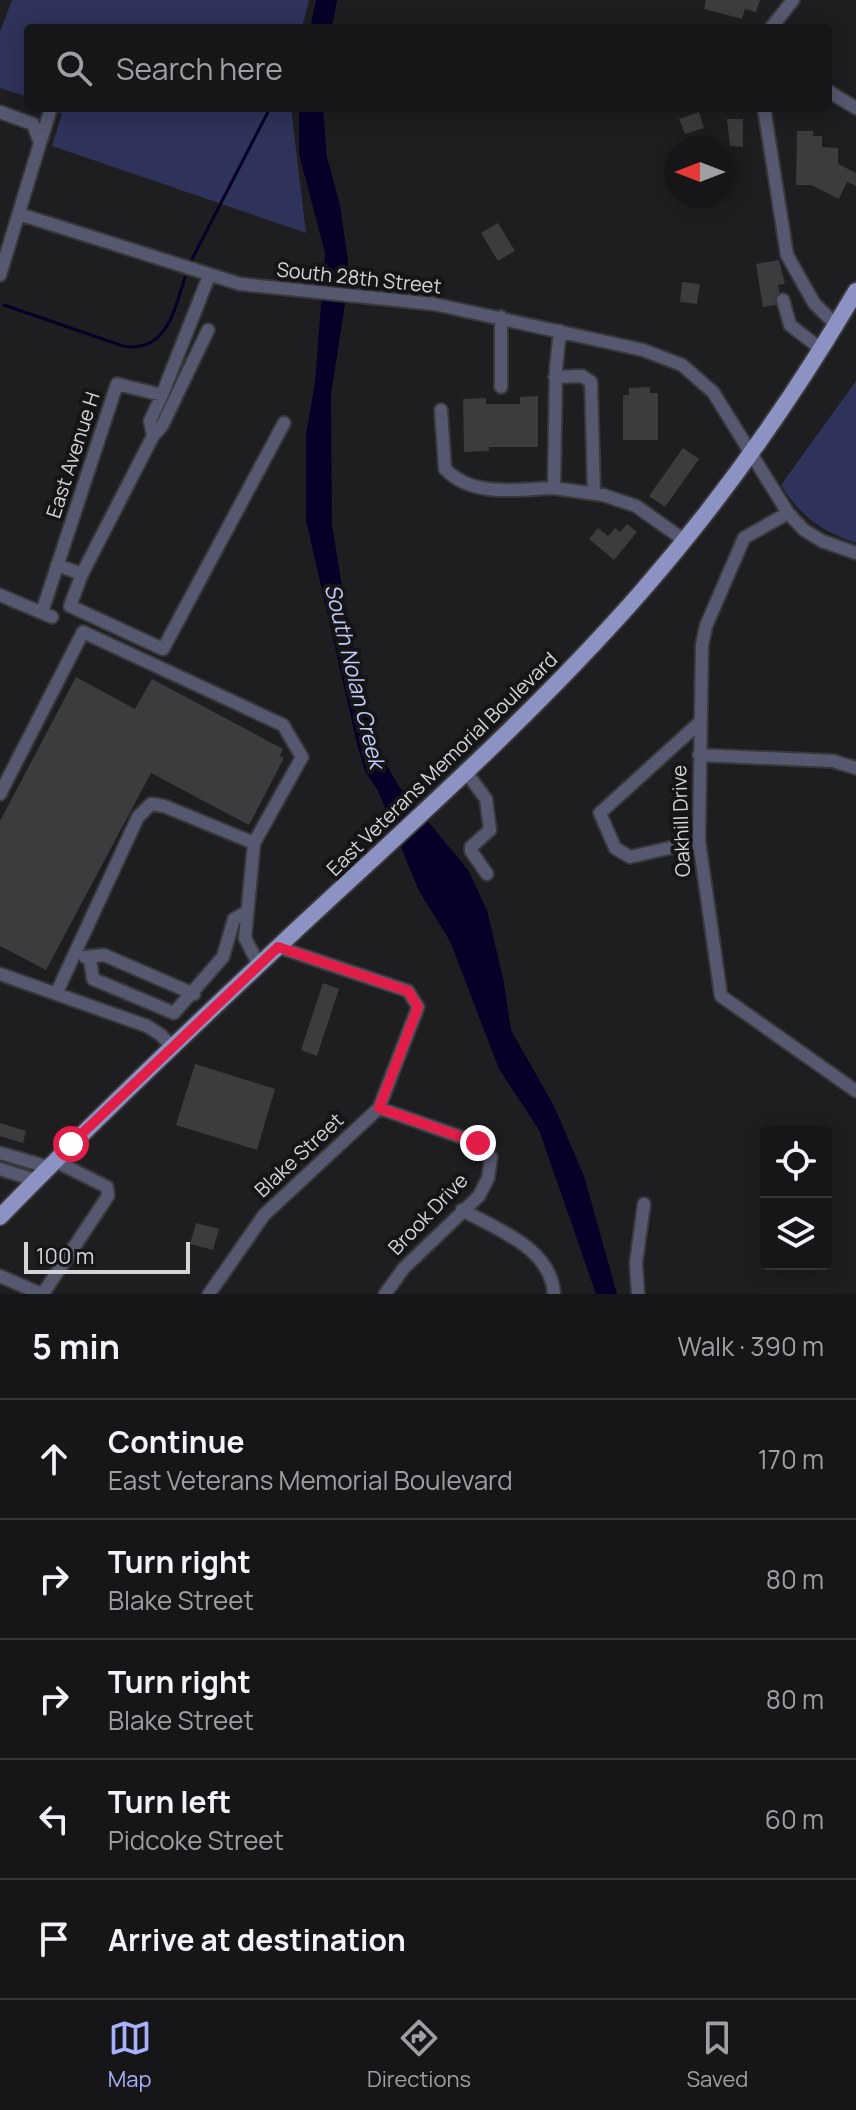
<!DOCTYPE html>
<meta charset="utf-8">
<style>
body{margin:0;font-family:Manrope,sans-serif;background:#232326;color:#f1f3f6}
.controls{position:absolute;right:24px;bottom:24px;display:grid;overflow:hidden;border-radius:8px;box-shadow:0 4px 20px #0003}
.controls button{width:72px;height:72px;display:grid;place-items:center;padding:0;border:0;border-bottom:2px solid #353538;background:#161619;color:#f1f3f6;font:40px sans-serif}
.compass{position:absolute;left:664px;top:136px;width:72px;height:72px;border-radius:50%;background:#161619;box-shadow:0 4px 20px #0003;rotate:270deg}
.scale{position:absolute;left:24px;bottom:20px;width:166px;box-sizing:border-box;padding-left:8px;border:4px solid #d5d5d7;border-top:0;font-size:22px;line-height:28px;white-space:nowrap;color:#d5d5d7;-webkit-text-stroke:6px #151517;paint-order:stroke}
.stop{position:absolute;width:24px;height:24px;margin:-18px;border:6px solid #e11d48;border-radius:50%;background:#fff}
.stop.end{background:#e11d48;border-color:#fff;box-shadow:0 2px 8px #0008}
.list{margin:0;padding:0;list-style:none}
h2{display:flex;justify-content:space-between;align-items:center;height:104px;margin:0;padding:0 32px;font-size:34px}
h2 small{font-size:26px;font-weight:400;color:#9e9fa2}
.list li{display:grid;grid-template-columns:52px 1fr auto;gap:24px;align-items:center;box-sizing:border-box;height:120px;padding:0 32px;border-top:2px solid #353538}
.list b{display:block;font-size:30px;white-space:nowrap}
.list p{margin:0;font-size:26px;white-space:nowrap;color:#9e9fa2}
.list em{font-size:26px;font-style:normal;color:#9e9fa2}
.icon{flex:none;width:44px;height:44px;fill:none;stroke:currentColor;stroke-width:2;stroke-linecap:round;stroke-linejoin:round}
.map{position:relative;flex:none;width:856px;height:1294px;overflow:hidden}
.search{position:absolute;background:#161619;box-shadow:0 4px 20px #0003;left:24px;right:24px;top:24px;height:88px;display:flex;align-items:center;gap:20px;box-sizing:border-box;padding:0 28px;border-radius:8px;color:#9e9fa2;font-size:30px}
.sheet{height:704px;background:#161619}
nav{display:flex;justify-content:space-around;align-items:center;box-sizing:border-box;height:112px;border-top:2px solid #353538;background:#161619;font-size:22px;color:#9e9fa2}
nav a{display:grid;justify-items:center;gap:4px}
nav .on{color:#a7b1fc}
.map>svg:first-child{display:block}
.green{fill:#2f325a}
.water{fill:#060028}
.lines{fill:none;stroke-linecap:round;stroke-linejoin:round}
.stream{stroke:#060028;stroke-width:3}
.building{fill:#3c3c3f}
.minor-casing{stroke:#38383a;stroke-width:16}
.major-casing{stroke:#38383a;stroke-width:20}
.minor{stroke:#55586f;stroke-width:12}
.major{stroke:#8c92c1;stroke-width:16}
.route{stroke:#e11d48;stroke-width:10}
.labels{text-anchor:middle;stroke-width:8;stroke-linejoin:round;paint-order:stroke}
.street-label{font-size:20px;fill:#d5d5d7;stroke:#151517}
.water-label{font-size:22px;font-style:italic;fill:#c2caf9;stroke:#151517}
</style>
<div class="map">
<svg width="856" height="1294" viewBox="0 0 856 1294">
<rect width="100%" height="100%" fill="#1e1e21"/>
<path class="green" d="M12,0h297l-7,28h-274v69l-28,-9v-56z
M52,108h239l15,125 -254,-87 10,-32z
M856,381v162c-35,-12 -56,-27 -75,-58z"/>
<path class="water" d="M316,0h21l-5,28h-22z
M299,108h24l4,49 13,48 8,56 -1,30 -16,103 1,131 18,111 29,115 19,34 70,85 19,40 17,73 7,47 43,76 30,70 33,118h-21l-57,-164 -40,-61 -49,-128 -31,-50 -41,-100 -13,-20 -8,-27 -51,-224v-86l9,-52 10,-129 -26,-99z"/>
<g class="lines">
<path class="stream" d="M190,263l80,-155
M4,305l119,41c44,8 52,-38 62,-69"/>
</g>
<path class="building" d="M706,0h54l-4,12 -11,-3 -3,10 -38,-10z
M699,112l5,16 -19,6 -6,-15z
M727,119h16v28l-13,-1z
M797,131h16v5h9v11l16,1v16l18,9v13l-9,-4 -8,17 -28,-14h-15z
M498,223l17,28 -17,10 -17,-28z
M779,260l6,24 -7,1 4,19 -19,3 -7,-43z
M682,282l18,2 -3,20 -17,-2z
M650,387v6h8v47h-35v-45h6v-7z
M538,396v51h-49v4l-25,1 -1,-53 23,-1v6h34v-7z
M683,448l16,11 -34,48 -16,-11z
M627,524l10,8 -23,28 -25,-21 9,-11 10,8 7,-8 5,4z
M76,677l59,32 17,-30 131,70 -3,7 4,2 -35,67 -98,-52 -105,197 -46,-24v-125z
M323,983l16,6 -22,67 -16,-6z
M195,1064l80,25 -18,61 -81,-25z
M0,1123l26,8 -3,12 -23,-7z
M196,1223l23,6 -6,21 -23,-6z"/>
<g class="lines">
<g class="minor-casing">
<path id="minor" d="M771,28l22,-28
M828,91l28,17
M764,108l23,147 27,48 22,22
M0,112l33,12 7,19 -40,132
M41,140l10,-32
M19,214l221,70 194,20 209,46 39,15 31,27 75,121 16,17 18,11 34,12
M783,300l7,25 31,24
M501,317v70
M555,377l27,-1 9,6 3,111
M441,410l4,59c28,29 72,20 109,19l2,-120 4,-37
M153,436l9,-10 46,-96
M554,488l49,7 33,11 48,34
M788,513l-44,25 -38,88 -4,19 -3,196 22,155 135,95
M57,565l25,9 -12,32 93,43 121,-226
M82,574l71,-138 -3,-15 12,-26
M0,595l52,22
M42,612l75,-228 45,11 47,-119
M699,755l134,6 23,7
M466,772l20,27 4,31 -19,17v4l16,23
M0,794l83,-162 200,93 19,32 -48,86
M699,841l-69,16 -15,-9 -15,-35 99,-90
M85,957l19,-2 90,39
M90,959l3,20 81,34 49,-56 11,-38 11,-6
M0,974l147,52 14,9 12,13
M56,994l82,-177 13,-13 13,2 90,37 -9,95 14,27
M379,1108l99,35 13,14 -3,21 -9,18 -75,72 -19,26
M0,1153l48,14
M0,1169l35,11
M462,1210c36,20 89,38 92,84
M0,1276l39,17 5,-1 64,-96 -1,-9 -52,-26
M209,1294l55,-79 115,-107 39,-101 -10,-16 -130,-44
M638,1294l-2,-31 8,-59"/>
</g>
<g class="major-casing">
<path id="major" d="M0,1217c90,-93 184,-182 278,-270 124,-116 252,-228 364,-356 81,-93 152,-194 214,-300"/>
</g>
<use href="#minor" class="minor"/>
<use href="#major" class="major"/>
</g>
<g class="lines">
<path class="route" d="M71,1144l207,-197 130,44 10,16 -39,101 99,35"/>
</g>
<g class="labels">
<g class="street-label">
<text transform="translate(359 278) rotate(6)" y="7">South 28th Street</text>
<text transform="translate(73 455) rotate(-72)" y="7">East Avenue H</text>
<text transform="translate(442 764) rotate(-44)" y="7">East Veterans Memorial Boulevard</text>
<text transform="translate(681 821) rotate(-92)" y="7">Oakhill Drive</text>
<text transform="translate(299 1155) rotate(-43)" y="7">Blake Street</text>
<text transform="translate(428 1214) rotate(-46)" y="7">Brook Drive</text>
</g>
<g class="water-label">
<text transform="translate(355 676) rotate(76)" y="8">South Nolan Creek</text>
</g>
</g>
</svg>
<div class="controls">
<button><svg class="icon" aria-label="locate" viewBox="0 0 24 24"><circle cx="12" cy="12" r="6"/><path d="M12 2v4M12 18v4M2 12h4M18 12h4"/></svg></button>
<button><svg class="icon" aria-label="layers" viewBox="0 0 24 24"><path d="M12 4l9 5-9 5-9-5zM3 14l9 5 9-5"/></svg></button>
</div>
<svg class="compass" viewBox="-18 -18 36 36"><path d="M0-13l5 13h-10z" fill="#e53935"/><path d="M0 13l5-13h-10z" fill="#9e9fa2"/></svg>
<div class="scale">100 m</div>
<div class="stop" style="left:71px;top:1144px"></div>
<div class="stop end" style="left:478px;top:1143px"></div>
<div class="search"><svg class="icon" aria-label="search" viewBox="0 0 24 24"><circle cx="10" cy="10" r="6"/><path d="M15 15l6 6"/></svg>Search here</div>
</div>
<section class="sheet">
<h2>5 min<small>Walk · 390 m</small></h2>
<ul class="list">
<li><svg class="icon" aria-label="ahead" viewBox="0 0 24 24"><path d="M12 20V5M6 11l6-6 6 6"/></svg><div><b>Continue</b><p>East Veterans Memorial Boulevard</p></div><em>170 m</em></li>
<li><svg class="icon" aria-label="right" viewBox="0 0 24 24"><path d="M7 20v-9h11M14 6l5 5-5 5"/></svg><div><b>Turn right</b><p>Blake Street</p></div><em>80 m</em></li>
<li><svg class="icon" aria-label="right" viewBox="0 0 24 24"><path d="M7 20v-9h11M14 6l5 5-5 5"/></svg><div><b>Turn right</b><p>Blake Street</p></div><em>80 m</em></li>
<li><svg class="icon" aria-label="left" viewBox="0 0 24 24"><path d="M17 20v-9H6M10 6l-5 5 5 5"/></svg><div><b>Turn left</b><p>Pidcoke Street</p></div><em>60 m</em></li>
<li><svg class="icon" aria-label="arrive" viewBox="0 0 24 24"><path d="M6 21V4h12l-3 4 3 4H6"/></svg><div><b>Arrive at destination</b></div></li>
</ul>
</section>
<nav>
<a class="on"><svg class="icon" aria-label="map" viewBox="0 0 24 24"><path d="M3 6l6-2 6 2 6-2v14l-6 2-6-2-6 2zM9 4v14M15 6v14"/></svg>Map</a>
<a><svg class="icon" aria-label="directions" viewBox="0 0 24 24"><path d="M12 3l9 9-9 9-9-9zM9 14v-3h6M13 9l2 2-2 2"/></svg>Directions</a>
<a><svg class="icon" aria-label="saved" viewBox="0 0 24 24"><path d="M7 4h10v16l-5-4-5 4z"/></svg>Saved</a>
</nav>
